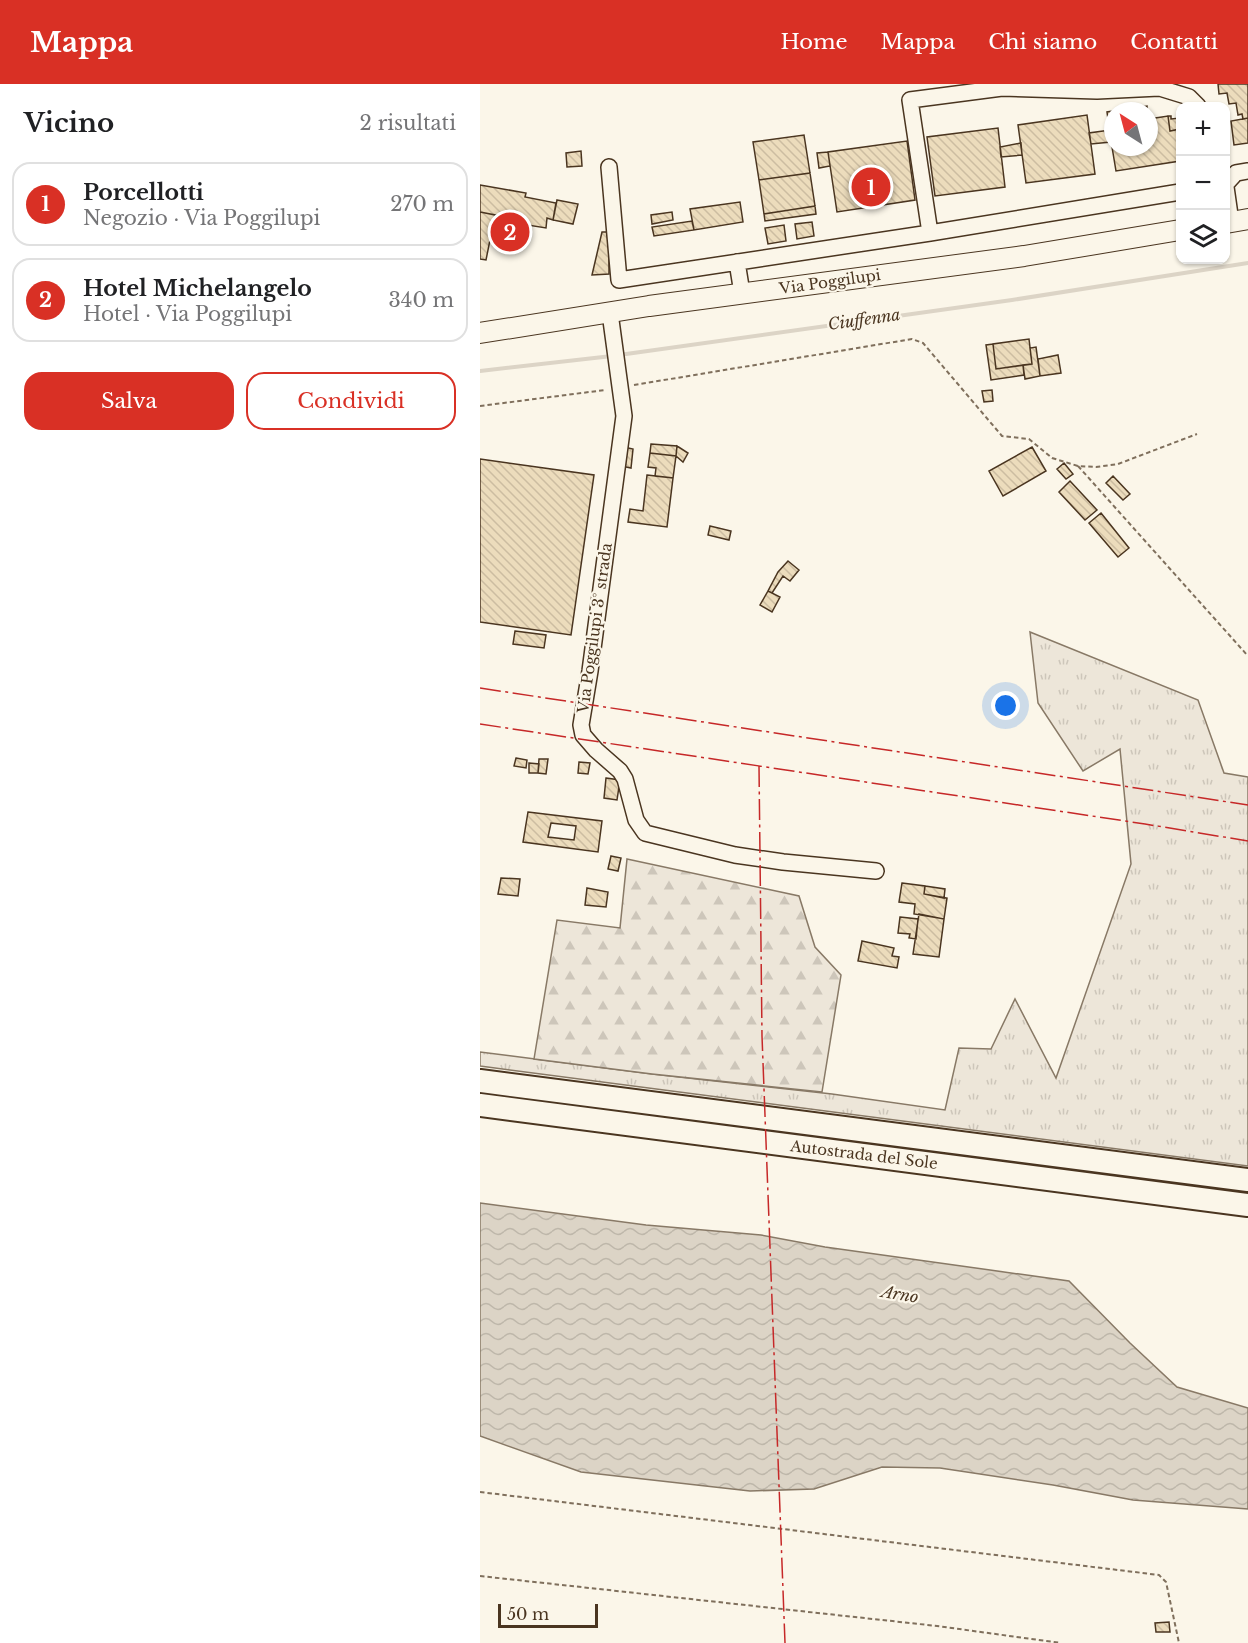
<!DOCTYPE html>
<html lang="it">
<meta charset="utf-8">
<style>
body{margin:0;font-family:"Libre Baskerville",serif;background:#f6f6f6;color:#202124}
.controls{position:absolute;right:18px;top:18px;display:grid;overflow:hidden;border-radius:12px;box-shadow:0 2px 4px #0004}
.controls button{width:54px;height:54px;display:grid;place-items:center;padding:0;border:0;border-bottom:2px solid #e0e0e0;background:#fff;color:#202124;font:30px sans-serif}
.compass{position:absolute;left:624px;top:18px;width:54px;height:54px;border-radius:50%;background:#fff;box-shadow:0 2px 4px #0004;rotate:324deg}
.scale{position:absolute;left:18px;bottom:15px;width:100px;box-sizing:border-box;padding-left:6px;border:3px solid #4a3520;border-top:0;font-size:16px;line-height:21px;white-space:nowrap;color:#4a3520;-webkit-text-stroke:4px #fbf6e9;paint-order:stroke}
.you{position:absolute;left:526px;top:622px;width:21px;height:21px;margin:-15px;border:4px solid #fff;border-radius:50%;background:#1a73e8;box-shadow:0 0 0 9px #1a73e833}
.badge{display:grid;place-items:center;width:39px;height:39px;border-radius:50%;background:#d93025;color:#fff;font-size:20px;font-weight:700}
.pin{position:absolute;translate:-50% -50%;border:3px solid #fff;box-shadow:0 2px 6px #0006}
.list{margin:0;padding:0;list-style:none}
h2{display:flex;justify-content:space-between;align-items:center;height:78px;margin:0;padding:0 24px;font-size:26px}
h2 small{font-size:20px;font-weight:400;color:#757577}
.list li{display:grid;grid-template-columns:39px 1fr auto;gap:18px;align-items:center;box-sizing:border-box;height:84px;margin:0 12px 12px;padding:0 12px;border:2px solid #e0e0e0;border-radius:18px}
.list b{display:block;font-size:22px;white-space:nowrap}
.list p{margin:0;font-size:20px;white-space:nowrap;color:#757577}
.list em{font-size:20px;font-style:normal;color:#757577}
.actions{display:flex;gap:12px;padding:18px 24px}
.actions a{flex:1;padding:14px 0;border:2px solid #d93025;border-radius:18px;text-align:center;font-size:21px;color:#d93025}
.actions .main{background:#d93025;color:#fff}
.icon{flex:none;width:33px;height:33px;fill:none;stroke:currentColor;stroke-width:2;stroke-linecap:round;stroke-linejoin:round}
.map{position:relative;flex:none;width:768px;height:1559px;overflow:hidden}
header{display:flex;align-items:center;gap:36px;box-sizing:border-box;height:84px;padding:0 30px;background:#d93025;color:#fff}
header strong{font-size:28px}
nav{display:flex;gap:33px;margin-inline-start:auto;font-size:21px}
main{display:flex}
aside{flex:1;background:#fff}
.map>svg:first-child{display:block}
.grass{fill:url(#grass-tufts);stroke:#887966;stroke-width:1.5}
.forest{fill:url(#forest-firs);stroke:#887966;stroke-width:1.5}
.water{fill:url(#water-waves);stroke:#887966;stroke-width:1.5}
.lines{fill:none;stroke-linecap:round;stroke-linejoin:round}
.stream{stroke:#dcd4c6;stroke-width:4}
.building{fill:url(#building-back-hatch);stroke:#4a3520;stroke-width:1.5;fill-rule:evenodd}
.minor-casing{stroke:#4a3520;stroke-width:18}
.major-casing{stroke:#4a3520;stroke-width:22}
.highway-casing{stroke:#4a3520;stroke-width:26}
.path{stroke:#7f6f5c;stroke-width:2;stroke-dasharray:4.5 3;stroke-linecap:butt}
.minor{stroke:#fbf6e9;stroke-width:15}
.major{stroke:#fbf6e9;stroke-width:20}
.highway{stroke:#fbf6e9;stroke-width:22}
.power{stroke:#c62828;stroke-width:1.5;stroke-dasharray:21 4.5 3 4.5;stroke-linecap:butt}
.labels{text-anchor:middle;stroke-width:4.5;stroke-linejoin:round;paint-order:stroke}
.street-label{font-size:15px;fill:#4a3520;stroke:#fbf6e9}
.water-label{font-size:16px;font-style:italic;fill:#4a3520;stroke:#fbf6e9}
</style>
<header>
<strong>Mappa</strong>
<nav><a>Home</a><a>Mappa</a><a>Chi siamo</a><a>Contatti</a></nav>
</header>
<main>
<aside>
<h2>Vicino<small>2 risultati</small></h2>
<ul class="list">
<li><span class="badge">1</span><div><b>Porcellotti</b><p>Negozio · Via Poggilupi</p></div><em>270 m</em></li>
<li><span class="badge">2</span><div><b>Hotel Michelangelo</b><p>Hotel · Via Poggilupi</p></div><em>340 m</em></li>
</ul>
<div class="actions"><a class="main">Salva</a><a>Condividi</a></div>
</aside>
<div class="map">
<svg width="768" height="1559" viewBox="0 0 768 1559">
<defs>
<pattern id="grass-tufts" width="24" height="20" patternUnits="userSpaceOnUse" patternTransform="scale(1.5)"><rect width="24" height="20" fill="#ede6d9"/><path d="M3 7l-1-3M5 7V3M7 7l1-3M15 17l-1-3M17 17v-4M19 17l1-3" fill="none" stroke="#cdc6ba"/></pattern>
<pattern id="forest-firs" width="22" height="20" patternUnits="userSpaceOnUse" patternTransform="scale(1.5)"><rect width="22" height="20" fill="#ede6d9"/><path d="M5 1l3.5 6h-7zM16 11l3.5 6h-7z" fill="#cdc6ba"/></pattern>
<pattern id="water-waves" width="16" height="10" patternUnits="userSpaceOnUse" patternTransform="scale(1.5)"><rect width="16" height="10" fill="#dcd4c6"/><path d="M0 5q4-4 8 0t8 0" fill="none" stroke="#beb7aa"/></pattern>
<pattern id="building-back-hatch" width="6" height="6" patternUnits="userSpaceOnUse" patternTransform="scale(1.5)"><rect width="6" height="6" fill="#ecdcbc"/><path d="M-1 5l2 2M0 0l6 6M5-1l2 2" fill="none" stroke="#ccbda1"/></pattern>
</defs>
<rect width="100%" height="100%" fill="#fbf6e9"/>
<path class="grass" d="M550,548l168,68 26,73 24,4v389l-768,-100v-14l172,22 180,20 113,16 14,-62 32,1 24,-50 41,79 75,-214 -11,-115 -37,22 -45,-68z"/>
<path class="forest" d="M147,775l172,37 16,51 26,28 -19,117 -170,-18 -118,-15 23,-139 63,8z"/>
<path class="water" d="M0,1119l166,22 115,10 64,12 244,34 61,62 47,44 71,21v101l-115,-9 -80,-15 -113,-17 -58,-1 -68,22 -64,2 -169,-19 -101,-36z"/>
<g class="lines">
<path class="stream" d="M139,271l393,-55 236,-37
M0,287l132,-15"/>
</g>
<path class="building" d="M738,0h30v34l-5,1 -1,-5 -4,1 -2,-12 -7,1 -2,-11 -8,1z
M667,22v5h-34v29l-2,1 -4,-29z
M607,31l8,59 -69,9 -8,-58z
M688,32h3v3l9,-1v11l-10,2z
M688,32l2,15 10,-2v32l-64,10 -5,-30 2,-1v7h36v-11l2,-1 -2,-16z
M768,34v25l-14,2 -3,-24z
M518,44l7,59 -70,9 -8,-59z
M630,46l1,12 -20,2 -2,-11z
M324,51l6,38 -51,7 -6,-38z
M427,57l8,59 -78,12 -9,-60z
M541,59l1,12 -21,2 -1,-10z
M101,67l1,15 -15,1 -1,-14z
M348,68l2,14 -11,2 -2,-15z
M330,89l5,33 -51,8 -5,-34z
M0,101l46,8 -1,4 31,6 -3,17 -6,-2 -1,10 -25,-4 1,-4 -42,-8z
M77,116l21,4 -5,20 -20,-4z
M260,118l3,20 -49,8 -4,-21z
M335,122l1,8 -51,7 -1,-7z
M0,128l15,3 -9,45 -6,-1z
M192,128l1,8 -21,4 -1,-9z
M15,131l27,5 -1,4 -27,-5z
M212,137l2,9 -40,6 -2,-9z
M332,138l2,14 -17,3 -2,-15z
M304,141l2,16 -18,3 -3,-16z
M122,148h7v42l-17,1z
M549,255l3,25 -36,5 -3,-25z
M513,260l3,25 27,-4 1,10 -33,5 -5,-35z
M556,263l4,29 -15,3 -2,-14 9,-1 -2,-16z
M578,271l3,18 -21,3 -2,-17z
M512,306l1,11 -9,1 -2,-11z
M171,360l26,2 -1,10 -26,-3z
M197,362l11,7 -5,9 -7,-6z
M144,363l9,2 -2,19 -10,-2z
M552,363l14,24 -43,25 -14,-25z
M170,369l26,3 -3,22 -18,-2 1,-8 -8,-1z
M0,375l114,16 -23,160 -91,-13z
M584,379l9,11 -7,5 -9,-10z
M167,391l26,3 -6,49 -39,-5 2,-13 13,2z
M633,392l17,18 -7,6 -17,-17z
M590,397l27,29 -12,10 -26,-28z
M621,429l28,35 -11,9 -29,-34z
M230,442l21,5 -2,9 -21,-5z
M308,477l11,9 -9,11 -7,-5 -11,17 -4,-2 10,-19z
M288,507l12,6 -8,15 -12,-7z
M35,547l31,4 -2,13 -31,-4z
M36,674l11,2 -1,8 -12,-2z
M59,675h9l-2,15 -8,-1z
M99,678l11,1 -2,11 -10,-1z
M49,679l10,1 -1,9h-9z
M126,694l14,2 -3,20 -13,-2z
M48,728l74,9 -4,31 -75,-10zM71,739l25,3 -2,14 -26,-3z
M131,772l10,2 -3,13 -10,-2z
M21,794l19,1 -2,17 -20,-2z
M422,799l23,3 -1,8 23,4 -3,21 -30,-5 1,-10 -16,-2z
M445,802l20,3 -1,9 -20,-4z
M107,804l21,4 -2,15 -21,-2z
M439,830l25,5 -5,38 -26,-3z
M420,833l18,2 -2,20 -7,-1 1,-4 -12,-1z
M382,857l32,7 -2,8 7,1 -2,11 -39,-7z
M689,1538l1,10h-14l-1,-9z"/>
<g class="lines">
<g class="minor-casing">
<path id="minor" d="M670,1l39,12 9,9
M129,83l10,113 311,-47 250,-41
M746,100l10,-11 12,-2
M746,103l5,35
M450,149l-20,-133 92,-12 95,3 62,-3 -2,-4
M257,178l5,31
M130,229l14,103 -34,255 -9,54 2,10 13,15 24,21 5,8 11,41 9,13 90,22 48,7 93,9"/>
</g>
<g class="major-casing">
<path id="major" d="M746,139l22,-4
M0,249l169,-27 375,-50 156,-26"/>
</g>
<g class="highway-casing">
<path id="highway" d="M0,997l768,99
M0,1021l768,100"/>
</g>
<path class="path" d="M154,301l278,-46 11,4 79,93 27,3 23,19 26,8 18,1 22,-3 79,-30
M0,322l125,-16
M598,382l170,190
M0,1408l679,83 7,7 13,61
M0,1492l457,50 124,17"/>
<use href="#minor" class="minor"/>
<use href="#major" class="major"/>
<use href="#highway" class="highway"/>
<path class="power" d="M0,604l768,117
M0,640l665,100 103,17
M279,682l3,270 23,607"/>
</g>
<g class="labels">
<g class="street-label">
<text transform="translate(350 198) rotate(-8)" y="5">Via Poggilupi</text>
<text transform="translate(115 544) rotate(-82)" y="5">Via Poggilupi 3° strada</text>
<text transform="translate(384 1071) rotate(7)" y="5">Autostrada del Sole</text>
</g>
<g class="water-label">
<text transform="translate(384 235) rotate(-8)" y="6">Ciuffenna</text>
<text transform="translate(420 1210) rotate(9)" y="6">Arno</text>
</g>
</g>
</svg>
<div class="controls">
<button>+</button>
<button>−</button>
<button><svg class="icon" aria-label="layers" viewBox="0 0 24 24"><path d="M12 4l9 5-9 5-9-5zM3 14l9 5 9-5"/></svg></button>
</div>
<svg class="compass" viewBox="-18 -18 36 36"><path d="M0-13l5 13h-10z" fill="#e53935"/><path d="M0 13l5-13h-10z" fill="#757577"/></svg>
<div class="scale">50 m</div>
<div class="you"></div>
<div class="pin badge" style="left:391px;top:103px">1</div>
<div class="pin badge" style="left:30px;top:148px">2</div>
</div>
</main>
